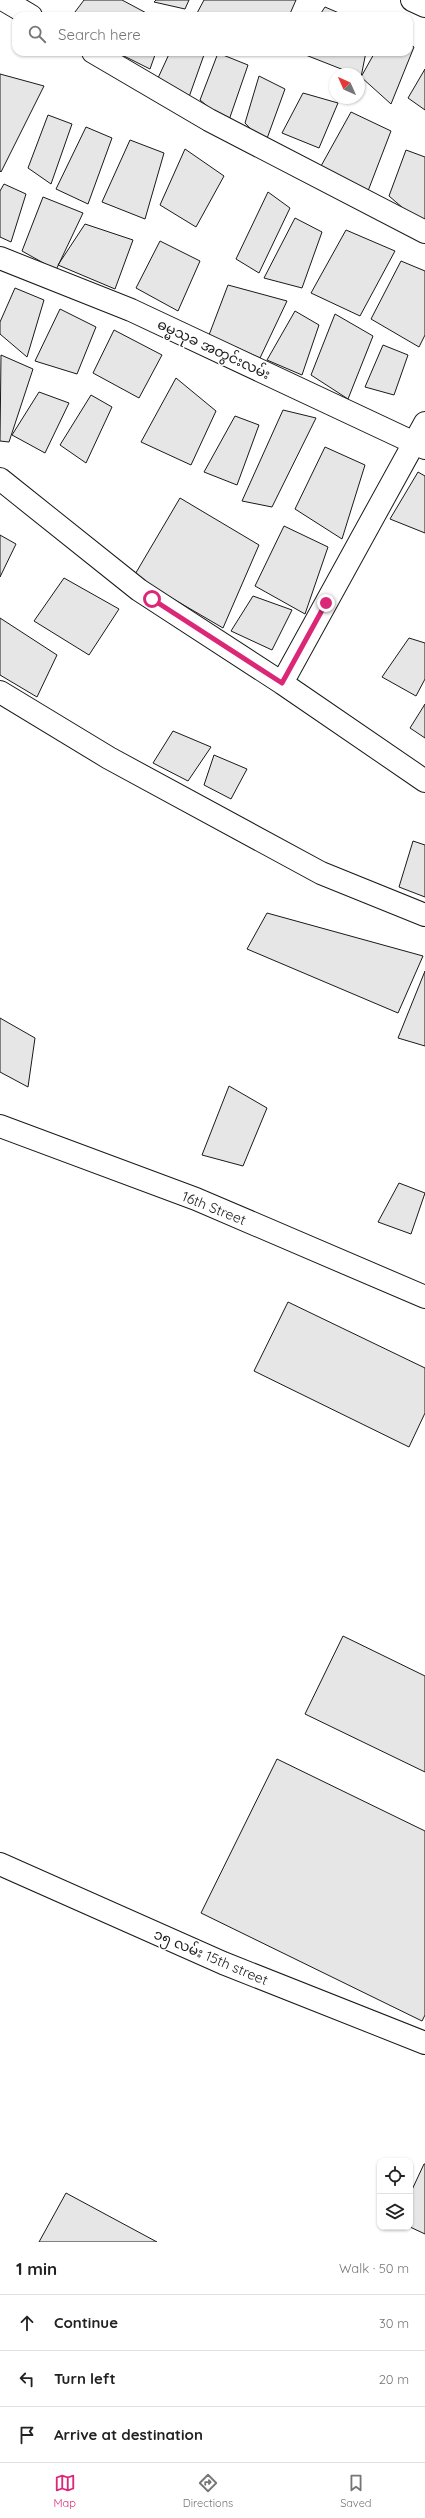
<!DOCTYPE html>
<meta charset="utf-8">
<style>
body{margin:0;font-family:Quicksand,"Noto Sans Myanmar",sans-serif;background:#f6f6f6;color:#222}
.controls{position:absolute;right:12px;bottom:12px;display:grid;overflow:hidden;border-radius:8px;box-shadow:0 1px 3px #0004}
.controls button{width:36px;height:36px;display:grid;place-items:center;padding:0;border:0;border-bottom:1px solid #e0e0e0;background:#fff;color:#222;font:20px sans-serif}
.compass{position:absolute;left:329px;top:68px;width:36px;height:36px;border-radius:50%;background:#fff;box-shadow:0 1px 3px #0004;rotate:315deg}
.stop{position:absolute;width:12px;height:12px;margin:-9px;border:3px solid #db2777;border-radius:50%;background:#fff}
.stop.end{background:#db2777;border-color:#fff;box-shadow:0 1px 4px #0008}
.list{margin:0;padding:0;list-style:none}
h2{display:flex;justify-content:space-between;align-items:center;height:52px;margin:0;padding:0 16px;font-size:17px}
h2 small{font-size:13px;font-weight:400;color:#767676}
.list li{display:grid;grid-template-columns:26px 1fr auto;gap:12px;align-items:center;box-sizing:border-box;height:56px;padding:0 16px;border-top:1px solid #e0e0e0}
.list b{display:block;font-size:15px;white-space:nowrap}
.list em{font-size:13px;font-style:normal;color:#767676}
.icon{flex:none;width:22px;height:22px;fill:none;stroke:currentColor;stroke-width:2;stroke-linecap:round;stroke-linejoin:round}
.map{position:relative;flex:none;width:425px;height:2242px;overflow:hidden}
.search{position:absolute;background:#fff;box-shadow:0 1px 3px #0004;left:12px;right:12px;top:12px;height:44px;display:flex;align-items:center;gap:10px;box-sizing:border-box;padding:0 14px;border-radius:12px;color:#767676;font-size:15px}
.sheet{height:220px;background:#fff}
nav{display:flex;justify-content:space-around;align-items:center;box-sizing:border-box;height:56px;border-top:1px solid #e0e0e0;background:#fff;font-size:11px;color:#767676}
nav a{display:grid;justify-items:center;gap:2px}
nav .on{color:#db2777}
.map>svg:first-child{display:block}
.building{fill:#e6e6e6;stroke:#1a1a1a}
.lines{fill:none;stroke-linecap:round;stroke-linejoin:round}
.minor-casing{stroke:#1a1a1a;stroke-width:24}
.minor{stroke:#fff;stroke-width:22}
.route{stroke:#db2777;stroke-width:5}
.labels{text-anchor:middle;stroke-width:3;stroke-linejoin:round;paint-order:stroke}
.street-label{font-size:14px;fill:#1a1a1a;stroke:#fff}
</style>
<div class="map">
<svg width="425" height="2242" viewBox="0 0 425 2242">
<rect width="100%" height="100%" fill="#fff"/>
<path class="building" d="M84,0h38l30,16h-80z
M156,0h33l-4,9 -31,-7z
M204,0h92l-7,16h-90l-3,-1z
M325,7l21,9h-27z
M409,44l5,3 -23,57 -30,-27 14,-25h34z
M116,52h40l-6,17z
M170,52h35l-16,45 -31,-19z
M298,52h68l-5,25 -2,-3h-5z
M218,53l30,12 -20,58 -28,-23z
M425,69v41l-17,-12z
M0,74l44,12 -43,86 -1,-1z
M259,76l26,13 -20,55 -20,-21z
M303,93l35,10 -19,45 -37,-15z
M351,112l40,19 -23,60 -47,-25z
M48,115l24,9 -21,60 -23,-16z
M86,127l26,11 -24,66 -32,-15z
M130,140l34,13 -19,66 -43,-17z
M185,149l39,27 -28,51 -36,-22z
M406,150l19,7v70l-36,-31z
M4,184l22,10 -15,48 -11,-5v-46z
M268,192l22,16 -31,65 -23,-14z
M43,197l40,16 -27,57 -34,-19z
M295,218l27,14 -20,56 -38,-10z
M85,224l48,16 -18,49 -57,-24z
M346,230l49,21 -35,65 -49,-23z
M160,241l40,20 -22,50 -42,-23z
M401,261l24,10v64l-6,12 -48,-28z
M228,285l59,16 -27,57 -51,-23z
M15,288l29,12 -17,57 -27,-23v-12z
M60,309l36,18 -19,47 -42,-13z
M295,311l24,14 -17,50 -35,-15z
M335,314l38,22 -25,63 -37,-24z
M114,330l48,25 -23,43 -46,-25z
M383,345l25,10 -14,40 -29,-8z
M1,355l32,14 -24,73 -9,-1z
M176,378l40,33 -25,54 -50,-23z
M39,392l30,11 -24,50 -33,-18z
M91,395l21,12 -26,56 -26,-18z
M283,410l33,8 -44,89 -30,-6z
M235,416l24,9 -22,60 -33,-13z
M325,447l40,18 -23,74 -47,-30z
M418,472l7,4v57l-35,-14z
M180,498l79,47 -36,83 -89,-52z
M284,526l44,21 -23,67 -50,-28z
M0,535l16,9 -16,33z
M64,578l55,31 -30,46 -55,-34z
M253,596l39,14 -20,40 -41,-19z
M0,618l57,37 -20,42 -37,-22z
M409,638l16,5v36l-9,17 -34,-19z
M425,704v34l-15,-10z
M173,731l38,16 -23,34 -35,-18z
M214,755l33,14 -16,30 -27,-14z
M413,841l12,4v52l-26,-10z
M267,913l156,43 -25,57 -151,-64z
M425,971v75l-27,-8z
M0,1018l35,20 -7,49 -28,-15z
M229,1086l38,22 -24,58 -41,-11z
M399,1183l26,10 -14,41 -33,-12z
M288,1302l137,66v45l-16,34 -155,-76z
M343,1636l82,40v96l-120,-58z
M277,1759l148,72v184l-3,6 -221,-108z
M424,2164h1v70l-15,-7v-33z
M66,2193l91,49h-118z"/>
<g class="lines">
<g class="minor-casing">
<path id="minor" d="M4,0l27,16
M412,0l13,6
M93,52l116,68 216,112
M0,258l131,52 294,138
M0,479l139,111 143,93 143,98
M282,683l143,-260
M0,692l109,66 212,115 104,42
M0,1126l196,73 229,98
M0,1864l223,99 202,80"/>
</g>
<use href="#minor" class="minor"/>
</g>
<g class="lines">
<path class="route" d="M152,599l130,84 44,-80"/>
</g>
<g class="labels">
<g class="street-label">
<text transform="translate(214 349) rotate(25)" y="5">ဓမ္မသုခ အတွင်းလမ်း</text>
<text transform="translate(214 1208) rotate(22)" y="5">16th Street</text>
<text transform="translate(211 1957) rotate(23)" y="5">၁၅ လမ်း 15th street</text>
</g>
</g>
</svg>
<div class="controls">
<button><svg class="icon" aria-label="locate" viewBox="0 0 24 24"><circle cx="12" cy="12" r="6"/><path d="M12 2v4M12 18v4M2 12h4M18 12h4"/></svg></button>
<button><svg class="icon" aria-label="layers" viewBox="0 0 24 24"><path d="M12 4l9 5-9 5-9-5zM3 14l9 5 9-5"/></svg></button>
</div>
<svg class="compass" viewBox="-18 -18 36 36"><path d="M0-13l5 13h-10z" fill="#e53935"/><path d="M0 13l5-13h-10z" fill="#767676"/></svg>
<div class="stop" style="left:152px;top:599px"></div>
<div class="stop end" style="left:326px;top:603px"></div>
<div class="search"><svg class="icon" aria-label="search" viewBox="0 0 24 24"><circle cx="10" cy="10" r="6"/><path d="M15 15l6 6"/></svg>Search here</div>
</div>
<section class="sheet">
<h2>1 min<small>Walk · 50 m</small></h2>
<ul class="list">
<li><svg class="icon" aria-label="ahead" viewBox="0 0 24 24"><path d="M12 20V5M6 11l6-6 6 6"/></svg><div><b>Continue</b></div><em>30 m</em></li>
<li><svg class="icon" aria-label="left" viewBox="0 0 24 24"><path d="M17 20v-9H6M10 6l-5 5 5 5"/></svg><div><b>Turn left</b></div><em>20 m</em></li>
<li><svg class="icon" aria-label="arrive" viewBox="0 0 24 24"><path d="M6 21V4h12l-3 4 3 4H6"/></svg><div><b>Arrive at destination</b></div></li>
</ul>
</section>
<nav>
<a class="on"><svg class="icon" aria-label="map" viewBox="0 0 24 24"><path d="M3 6l6-2 6 2 6-2v14l-6 2-6-2-6 2zM9 4v14M15 6v14"/></svg>Map</a>
<a><svg class="icon" aria-label="directions" viewBox="0 0 24 24"><path d="M12 3l9 9-9 9-9-9zM9 14v-3h6M13 9l2 2-2 2"/></svg>Directions</a>
<a><svg class="icon" aria-label="saved" viewBox="0 0 24 24"><path d="M7 4h10v16l-5-4-5 4z"/></svg>Saved</a>
</nav>
